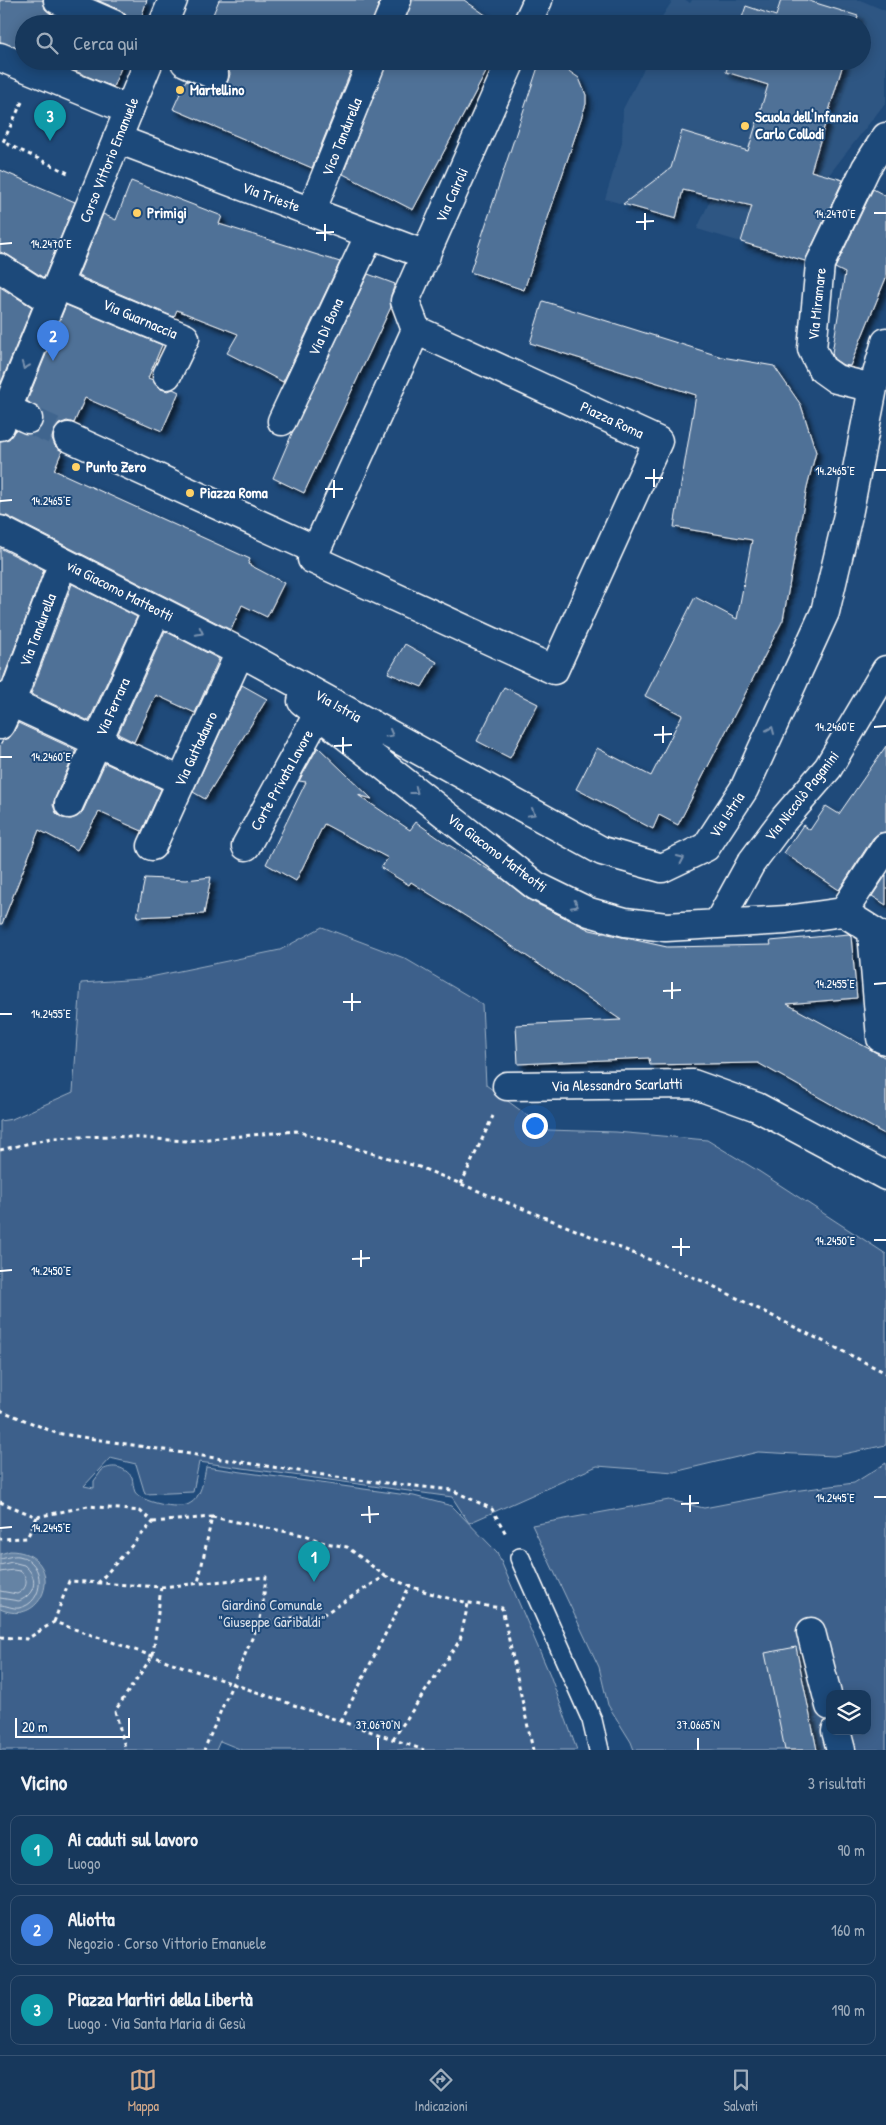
<!DOCTYPE html>
<html lang="it">
<meta charset="utf-8">
<style>
body{margin:0;font-family:"Patrick Hand",sans-serif;background:#244365;color:#f1f3f6}
.controls{position:absolute;right:15px;bottom:15px;display:grid;overflow:hidden;border-radius:10px;box-shadow:0 2px 12px #0003}
.controls button{width:45px;height:45px;display:grid;place-items:center;padding:0;border:0;border-bottom:1px solid #365272;background:#17385c;color:#f1f3f6;font:25px sans-serif}
.scale{position:absolute;left:15px;bottom:12px;width:115px;box-sizing:border-box;padding-left:5px;border:2px solid #fff;border-top:0;font-size:14px;line-height:18px;white-space:nowrap;color:#fff;-webkit-text-stroke:4px #1f4a7a;paint-order:stroke}
.you{position:absolute;left:534px;top:1125px;width:18px;height:18px;margin:-12px;border:4px solid #fff;border-radius:50%;background:#1a73e8;box-shadow:0 0 0 8px #1a73e833}
.badge{display:grid;place-items:center;width:32px;height:32px;border-radius:50%;background:#d6ab8b;color:#fff;font-size:16px;font-weight:700}
.pin{position:absolute;translate:-50% -41px;filter:drop-shadow(0 1px 2px #0008)}
.pin::after{content:'';position:absolute;top:26px;width:18px;height:15px;background:inherit;clip-path:polygon(0 0,100% 0,50% 100%)}
.list{margin:0;padding:0;list-style:none}
h2{display:flex;justify-content:space-between;align-items:center;height:65px;margin:0;padding:0 20px;font-size:21px}
h2 small{font-size:16px;font-weight:400;color:#9eacbb}
.list li{display:grid;grid-template-columns:32px 1fr auto;gap:15px;align-items:center;box-sizing:border-box;height:70px;margin:0 10px 10px;padding:0 10px;border:1px solid #365272;border-radius:10px}
.list b{display:block;font-size:19px;white-space:nowrap}
.list p{margin:0;font-size:16px;white-space:nowrap;color:#9eacbb}
.list em{font-size:16px;font-style:normal;color:#9eacbb}
.icon{flex:none;width:28px;height:28px;fill:none;stroke:currentColor;stroke-width:2;stroke-linecap:round;stroke-linejoin:round}
.map{position:relative;flex:none;width:886px;height:1750px;overflow:hidden}
.search{position:absolute;background:#17385c;box-shadow:0 2px 12px #0003;left:15px;right:15px;top:15px;height:55px;display:flex;align-items:center;gap:12px;box-sizing:border-box;padding:0 18px;border-radius:28px;color:#9eacbb;font-size:19px}
.sheet{height:305px;background:#17385c}
nav{display:flex;justify-content:space-around;align-items:center;box-sizing:border-box;height:70px;border-top:1px solid #365272;background:#17385c;font-size:14px;color:#9eacbb}
nav a{display:grid;justify-items:center;gap:2px}
nav .on{color:#d6ab8b}
.map>svg:first-child{display:block}
.built{fill:#2e5683}
.green{fill:#3c618b;stroke:#9eb0c5;fill-rule:evenodd}
.water{fill:#6583a4;stroke:#a3b5c8}
.lines{fill:none;stroke-linecap:round;stroke-linejoin:round}
.shore{stroke:#c1cddb;stroke-width:1}
.building{fill:#507197;stroke:#fff;filter:url(#shadow)}
.street-tunnel{stroke:#41658e;stroke-width:28;stroke-dasharray:28 14;stroke-linecap:butt}
.lane-casing{stroke:#fff;stroke-width:22}
.street-casing{stroke:#fff;stroke-width:31}
.secondary-casing{stroke:#fff;stroke-width:31}
.path{stroke:#fff;stroke-width:3;stroke-dasharray:4 4;stroke-linecap:butt}
.lane{stroke:#1f4a7a;stroke-width:19}
.street{stroke:#1f4a7a;stroke-width:28}
.secondary{stroke:#1f4a7a;stroke-width:28}
.oneway{stroke:#7992af}
.ticks{fill:none;stroke:#fff;stroke-width:2}
.poi-dot{fill:#ffd166;stroke:#1f4a7a;stroke-width:2}
.labels{text-anchor:middle;stroke-width:4;stroke-linejoin:round;paint-order:stroke}
.poi-label{font-size:15px;font-weight:bold;fill:#fff;stroke:#1f4a7a;text-anchor:start}
.street-label{font-size:15px;fill:#fff;stroke:#1f4a7a}
.park-label{font-size:15px;fill:#d8dfe8;stroke:#1f4a7a}
.ticks-label{font-size:12px;text-anchor:middle;fill:#fff;stroke:#1f4a7a;stroke-width:4;stroke-linejoin:round;paint-order:stroke}
</style>
<div class="map">
<svg width="886" height="1750" viewBox="0 0 886 1750">
<defs>
<filter id="shadow"><feDropShadow dx="4.5" dy="4.5" stdDeviation="2.5" flood-color="#0009"/></filter>
</defs>
<rect width="100%" height="100%" fill="#1f4a7a"/>
<filter id="ink" filterUnits="userSpaceOnUse"><feTurbulence type="fractalNoise" baseFrequency=".02" numOctaves="2"/><feDisplacementMap in="SourceGraphic" scale="10" xChannelSelector="R" yChannelSelector="G"/><feConvolveMatrix kernelMatrix="1 2 1 2 8 2 1 2 1" color-interpolation-filters="sRGB"/></filter>
<g filter="url(#ink)">
<path class="built" d="M673,0h13l4,3 2,-3h168l26,11v91l-58,74 -87,66 -44,-13 15,-33 -29,-6 -7,29 -71,-20 17,-56 1,-34 25,-48h214v-37h-203v-3z"/>
<path class="green" d="M322,927l82,31 78,46 4,81 61,45 69,2 91,8 53,32 126,82v191l-52,11 -76,-4 -84,20 -77,-6 -128,57 -17,-26 -253,-35 -6,30 -48,2 -9,-30 -26,-6 -26,28 10,2v-7l8,-11c12,-6 22,-3 30,7 1,4 1,11 3,15 6,10 43,18 54,12 12,-5 15,-26 17,-37l208,29 38,10 45,46 53,123 27,75h-335l-22,-9 -4,9h-216v-629l12,-2 61,-27 8,-109 60,-4 139,-29z
M886,1463v287h-252l-3,-8 -23,-37 -9,-38 -67,-142 137,-25 35,8 89,-17 61,-8zM830,1694h37v37h-37z"/>
<path class="water" d="M10,1551c57,1 38,79 -10,58v-55z"/>
<g class="lines">
<path class="shore" d="M0,1559c7,-1 13,-4 19,-3 27,5 27,47 0,52 -6,1 -13,-3 -19,-3
M0,1565l12,-3 12,3c15,12 12,29 -5,36l-19,-3
M0,1572l13,-2 7,1c9,7 8,18 -3,23l-17,-3"/>
</g>
<path class="building" d="M0,0h43l2,9 6,5 22,10h-49v26l-24,-8z
M97,0h50l-8,24h-11l-2,-9 -6,-5z
M219,0h161l-8,24h-163z
M412,0h52l26,18 -2,6h-84z
M781,0h25l52,16 -2,8h-116l6,-18 30,10z
M51,61h73l-11,26z
M221,61h134l-43,107 -139,-59 13,-29 22,9 8,1 8,-3 4,-6 2,-7 -3,-8z
M387,61h105l-79,149 -70,-36z
M540,61h14l25,17 7,17v9l-62,186 -54,-18z
M729,61h115l-33,110 32,9 -38,81 -64,-19 11,-36 -69,-16 -7,29 -53,-15 48,-36 11,-37 66,20 20,-66 -42,-13z
M0,170l75,32 -31,76 -36,-23 -8,-3z
M131,181l91,35 -3,8 121,38 -57,120 -56,-29 11,-19 -61,-24 -3,7 -96,-41 25,-62 13,6z
M873,189l13,7v82l-36,88 -7,-1 -9,-6 -2,-6 13,-80 -10,-5z
M368,274l27,10 -4,11v12l-87,186 -31,-15 20,-47z
M0,287l32,20 -32,78z
M543,301l179,56 52,9 27,39 15,47 -9,35 -24,133 -105,205 -19,-10 -6,14 -77,-40 21,-41 54,28 31,-61 -37,-19 50,-99 42,22 15,-79 -78,-13 22,-132 -166,-52z
M66,305l96,40 -14,33 5,2 8,9 7,2 5,-2 6,3 -17,39 -77,-33 -11,25 -7,-2 -8,3 -5,7 -2,7 3,8 7,5 -8,19 196,89 -2,5 36,19 -17,34 -25,-12 -11,25 -224,-114 -7,-1v-74l9,-2 6,-9 15,4 6,-2 6,-6 2,-8 -3,-7 -14,-10z
M0,548l44,22 -42,112h-2z
M72,584l65,33 -48,104 -58,-27z
M165,631l54,28 -24,54 -39,-18 -22,47 -16,-8z
M405,644l32,18 -15,25 -34,-14z
M242,685l25,14 -62,100 -12,-7z
M504,687l34,17 -28,54 -33,-17z
M18,723l58,27 -21,48 -2,7 3,8 6,5 9,1 7,-3 5,-5 22,-48 56,26 -19,42 -43,-19 -22,38 -38,-20 -37,94h-2v-179l3,-5 6,-2 5,-6z
M886,746v86l-7,1 -6,5 -34,52 -55,-37 19,-28 7,5 16,-24 13,8z
M318,747l54,52 -14,-4 52,35 6,-8 28,20 55,34 30,24 61,30 77,17 104,-2 -1,-4 79,-7 2,2 6,62 -70,6 99,54v77l-128,-72 -108,2 -1,-7 -131,6 -2,-39 105,-5 -127,-86 -83,-52 -2,3 -28,-17 7,-10 -64,-34 -28,57 -30,-17 40,-82 -7,-1z
M886,875v30l-14,-9z
M211,877l-7,37 -67,3 8,-39 41,2z
M796,1647l21,103h-32l-20,-97z"/>
<g class="lines">
<path class="street-tunnel" d="M28,419l40,18"/>
<g class="lane-casing">
<path id="lane" d="M520,1558l72,162 7,30"/>
</g>
<g class="street-casing">
<path id="street" d="M58,0l55,24
M387,24l10,-24
M527,24l11,-24
M0,57l129,53
M185,62l29,13
M117,139l309,116
M311,212l61,-151
M0,268l51,33
M58,285l127,53 -18,37
M416,330l242,111 -104,229 -242,-111z
M416,330l-11,-29 106,-240
M873,388l-37,-9 -14,-10 -10,-20 8,-85 46,-96 20,-31
M7,409l21,10
M282,421l88,-187
M68,437l248,113
M0,530l240,122 362,199 60,17 44,-21 38,-58 81,-177 23,-97 25,-127 13,-46
M0,697l181,84
M302,701l234,185 53,26 36,10 41,5 120,-7 57,-8 43,27
M0,725l11,-23 52,-140
M69,804l88,-194
M152,846l88,-194
M246,846l72,-132
M843,912l43,-65
M718,923l33,-60 33,-44 44,-51 58,-98
M872,932l9,106 5,2
M507,1086l186,-2 64,23 129,69
M811,1632l19,74
M836,1731l5,19"/>
</g>
<g class="secondary-casing">
<path id="secondary" d="M163,24l10,-24
M0,426l149,-365"/>
</g>
<path class="path" d="M22,102l-19,40 65,31
M0,1150l52,-12 59,-2 75,5 110,-10 123,36 286,115 181,91
M461,1184l32,-68
M0,1410l56,23 293,46 103,11 40,19 14,25
M0,1502l37,15 -10,21 -27,1
M37,1517l51,-11 52,5 13,11 -55,61
M212,1517l96,19 13,6 26,5 38,29 -61,38 -65,8
M153,1522l59,-5 -14,66
M385,1576c39,17 74,27 117,32l31,142
M161,1587l105,-10 -4,34 -3,11 -55,128
M54,1622l15,-41 92,6 -8,68 -38,56 10,36v3
M0,1637l27,2 27,-17 370,128
M341,1722l68,-135
M393,1739l67,-99 8,-36"/>
<use href="#lane" class="lane"/>
<use href="#street" class="street"/>
<use href="#secondary" class="secondary"/>
</g>
<defs><path id="oneway-chevron" d="M-2-3.5L2.5 0L-2 3.5" fill="none" stroke-width="1.6" stroke-linecap="round" stroke-linejoin="round" transform="scale(1.25)"/></defs>
<g class="oneway">
<use href="#oneway-chevron" transform="translate(25 366) rotate(112)"/>
<use href="#oneway-chevron" transform="translate(200 632) rotate(27)"/>
<use href="#oneway-chevron" transform="translate(771 730) rotate(-66)"/>
<use href="#oneway-chevron" transform="translate(390 734) rotate(29)"/>
<use href="#oneway-chevron" transform="translate(415 791) rotate(38)"/>
<use href="#oneway-chevron" transform="translate(532 813) rotate(29)"/>
<use href="#oneway-chevron" transform="translate(681 859) rotate(-25)"/>
<use href="#oneway-chevron" transform="translate(575 905) rotate(26)"/>
</g>
</g>
<path class="ticks" d="M645,213v17M874,213h12M636,222l18,-1M325,224v17M316,233l18,-1M0,244l12,-1M654,469v18M874,470h12M645,478h18M334,480v18M325,489h18M0,501l12,-1M663,726v17M874,727l12,-1M654,735l18,-1M343,737v17M334,746l18,-1M0,757h12M672,982v17M874,984l12,-1M663,991l18,-1M352,993v18M343,1002h18M0,1014h12M681,1238v18M874,1240h12M672,1247h18M361,1250v17M352,1259l18,-1M0,1271l12,-1M690,1495v17M874,1497h12M681,1504l18,-1M369,1506l1,17M361,1515l18,-1M0,1528l12,-1M378,1738v12M698,1738v12"/>
<g class="poi-dot">
<circle cx="180" cy="90" r="5"/>
<circle cx="745" cy="126" r="5"/>
<circle cx="137" cy="213" r="5"/>
<circle cx="76" cy="467" r="5"/>
<circle cx="190" cy="493" r="5"/>
</g>
<g class="labels">
<g class="poi-label">
<text x="190" y="95">Martellino</text>
<text x="755" y="122">Scuola dell'Infanzia<tspan x="755" dy="17">Carlo Collodi</tspan></text>
<text x="147" y="218">Primigi</text>
<text x="86" y="472">Punto Zero</text>
<text x="200" y="498">Piazza Roma</text>
</g>
<g class="street-label">
<text transform="translate(342 137) rotate(-68)" y="5">Vico Tandurella</text>
<text transform="translate(109 160) rotate(-68)" y="5">Corso Vittorio Emanuele</text>
<text transform="translate(452 195) rotate(-66)" y="5">Via Cairoli</text>
<text transform="translate(271 197) rotate(20)" y="5">Via Trieste</text>
<text transform="translate(817 304) rotate(-84)" y="5">Via Miramare</text>
<text transform="translate(140 319) rotate(23)" y="5">Via Guarnaccia</text>
<text transform="translate(326 327) rotate(-65)" y="5">Via Di Bona</text>
<text transform="translate(612 420) rotate(25)" y="5">Piazza Roma</text>
<text transform="translate(120 591) rotate(27)" y="5">via Giacomo Matteotti</text>
<text transform="translate(38 630) rotate(-69)" y="5">Via Tandurella</text>
<text transform="translate(338 706) rotate(29)" y="5">Via Istria</text>
<text transform="translate(113 707) rotate(-66)" y="5">Via Ferrara</text>
<text transform="translate(196 749) rotate(-65)" y="5">Via Guttadauro</text>
<text transform="translate(282 780) rotate(-61)" y="5">Corte Privata Lavore</text>
<text transform="translate(802 796) rotate(-52)" y="5">Via Niccolò Paganini</text>
<text transform="translate(727 815) rotate(-57)" y="5">Via Istria</text>
<text transform="translate(497 853) rotate(37)" y="5">Via Giacomo Matteotti</text>
<text transform="translate(617 1085) rotate(-1)" y="5">Via Alessandro Scarlatti</text>
</g>
<g class="park-label">
<text x="272" y="1610">Giardino Comunale<tspan x="272" dy="17">"Giuseppe Garibaldi"</tspan></text>
</g>
</g>
<g class="ticks-label">
<text x="835" y="218">14.2470°E</text>
<text x="51" y="248">14.2470°E</text>
<text x="835" y="475">14.2465°E</text>
<text x="51" y="505">14.2465°E</text>
<text x="835" y="731">14.2460°E</text>
<text x="51" y="761">14.2460°E</text>
<text x="835" y="988">14.2455°E</text>
<text x="51" y="1018">14.2455°E</text>
<text x="835" y="1245">14.2450°E</text>
<text x="51" y="1275">14.2450°E</text>
<text x="835" y="1502">14.2445°E</text>
<text x="51" y="1532">14.2445°E</text>
<text x="378" y="1729">37.0670°N</text>
<text x="698" y="1729">37.0665°N</text>
</g>
</svg>
<div class="controls">
<button><svg class="icon" aria-label="layers" viewBox="0 0 24 24"><path d="M12 4l9 5-9 5-9-5zM3 14l9 5 9-5"/></svg></button>
</div>
<div class="scale">20 m</div>
<div class="you"></div>
<div class="pin badge" style="left:314px;top:1582px;background:#0f9aa8">1</div>
<div class="pin badge" style="left:53px;top:361px;background:#3f7fe0">2</div>
<div class="pin badge" style="left:50px;top:141px;background:#0f9aa8">3</div>
<div class="search"><svg class="icon" aria-label="search" viewBox="0 0 24 24"><circle cx="10" cy="10" r="6"/><path d="M15 15l6 6"/></svg>Cerca qui</div>
</div>
<section class="sheet">
<h2>Vicino<small>3 risultati</small></h2>
<ul class="list">
<li><span class="badge" style="background:#0f9aa8">1</span><div><b>Ai caduti sul lavoro</b><p>Luogo</p></div><em>90 m</em></li>
<li><span class="badge" style="background:#3f7fe0">2</span><div><b>Aliotta</b><p>Negozio · Corso Vittorio Emanuele</p></div><em>160 m</em></li>
<li><span class="badge" style="background:#0f9aa8">3</span><div><b>Piazza Martiri della Libertà</b><p>Luogo · Via Santa Maria di Gesù</p></div><em>190 m</em></li>
</ul>
</section>
<nav>
<a class="on"><svg class="icon" aria-label="map" viewBox="0 0 24 24"><path d="M3 6l6-2 6 2 6-2v14l-6 2-6-2-6 2zM9 4v14M15 6v14"/></svg>Mappa</a>
<a><svg class="icon" aria-label="directions" viewBox="0 0 24 24"><path d="M12 3l9 9-9 9-9-9zM9 14v-3h6M13 9l2 2-2 2"/></svg>Indicazioni</a>
<a><svg class="icon" aria-label="saved" viewBox="0 0 24 24"><path d="M7 4h10v16l-5-4-5 4z"/></svg>Salvati</a>
</nav>
